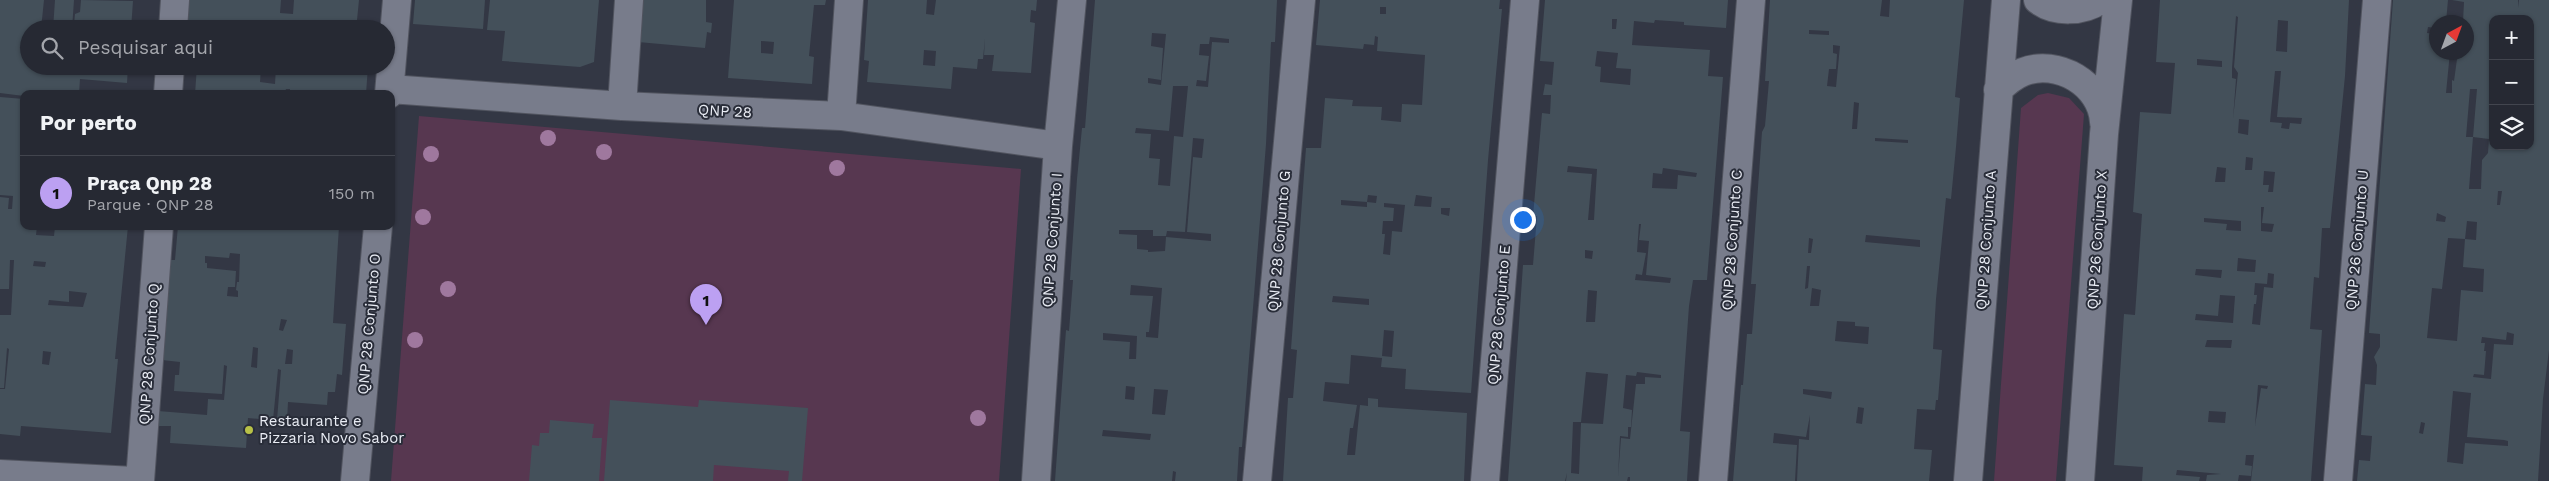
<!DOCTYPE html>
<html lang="pt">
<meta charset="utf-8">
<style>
body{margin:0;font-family:"Work Sans",sans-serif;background:#32353f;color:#f1f3f6}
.controls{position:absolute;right:15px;top:15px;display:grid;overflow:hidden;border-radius:10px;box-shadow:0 1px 4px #0004}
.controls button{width:45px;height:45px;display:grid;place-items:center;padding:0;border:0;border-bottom:1px solid #42454e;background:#262933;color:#f1f3f6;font:25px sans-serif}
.compass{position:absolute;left:2429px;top:15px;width:45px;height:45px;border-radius:50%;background:#262933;box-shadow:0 1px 4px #0004;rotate:41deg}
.you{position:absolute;left:1522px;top:219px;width:18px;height:18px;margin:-12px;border:4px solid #fff;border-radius:50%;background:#1a73e8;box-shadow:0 0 0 8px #1a73e833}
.badge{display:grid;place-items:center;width:32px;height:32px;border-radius:50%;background:#bca0f2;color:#111;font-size:16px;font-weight:700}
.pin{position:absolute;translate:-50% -41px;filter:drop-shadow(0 1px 2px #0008)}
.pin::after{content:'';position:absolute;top:26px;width:18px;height:15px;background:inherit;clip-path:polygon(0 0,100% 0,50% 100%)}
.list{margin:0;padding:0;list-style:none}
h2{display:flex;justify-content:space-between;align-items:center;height:65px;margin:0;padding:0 20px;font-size:21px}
h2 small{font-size:16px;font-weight:400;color:#a4a6ac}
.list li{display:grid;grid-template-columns:32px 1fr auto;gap:15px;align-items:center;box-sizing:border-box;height:75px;padding:0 20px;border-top:1px solid #42454e}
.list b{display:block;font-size:19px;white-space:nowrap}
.list p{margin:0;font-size:16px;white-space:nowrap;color:#a4a6ac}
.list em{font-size:16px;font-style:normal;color:#a4a6ac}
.icon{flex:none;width:28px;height:28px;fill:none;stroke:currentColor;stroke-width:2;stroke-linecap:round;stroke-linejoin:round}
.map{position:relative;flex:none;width:2549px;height:481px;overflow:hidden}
.search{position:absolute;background:#262933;box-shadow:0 1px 4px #0004;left:20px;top:20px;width:375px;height:55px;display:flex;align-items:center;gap:12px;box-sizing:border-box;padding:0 18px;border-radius:28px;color:#a4a6ac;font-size:19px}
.panel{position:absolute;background:#262933;box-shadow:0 1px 4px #0004;left:20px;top:90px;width:375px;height:140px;border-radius:10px}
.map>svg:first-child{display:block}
.green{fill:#573750}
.building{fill:#44505a;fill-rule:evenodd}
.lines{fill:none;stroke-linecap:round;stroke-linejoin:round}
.minor-casing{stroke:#51545f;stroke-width:30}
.tertiary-casing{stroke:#51545f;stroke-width:30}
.minor{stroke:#787c8b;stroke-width:28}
.tertiary{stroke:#787c8b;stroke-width:28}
.tree{fill:#9f789e}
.poi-dot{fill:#b8c147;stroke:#292d39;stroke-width:2}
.labels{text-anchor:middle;stroke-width:4;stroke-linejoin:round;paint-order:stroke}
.street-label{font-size:15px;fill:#eaedf5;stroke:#292d39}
.poi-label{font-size:15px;fill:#eaedf5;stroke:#292d39;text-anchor:start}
</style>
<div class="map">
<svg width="2549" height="481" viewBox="0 0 2549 481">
<rect width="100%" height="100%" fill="#333744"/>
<path class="green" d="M2048,93l21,5 15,16 -28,367h-62l27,-373 17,-13z
M419,116l602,53 -22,312h-608z"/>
<path class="building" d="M0,0h44l-3,29h-12v37h99l-1,17 -47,-4 -1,15h-55v2l-24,-3z
M55,0h19l-2,29h-19z
M81,0l52,1 -2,28h-54l1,-5h-4l1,-10 5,-2z
M189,0h92l-1,13 13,1 1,-14h65l-2,20 14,2 -1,7h-183z
M415,0h70l-2,29 -70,-5z
M490,0h109l-5,62 -14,5 -78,-6 3,-30 -18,-1z
M641,0h65v22l6,1 -1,10 -4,-1 -2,16 -67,-6z
M734,0h92l-1,5h-11l-5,51 5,1 -2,27 -84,-6zM761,41l13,1 -1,12 -12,-1z
M868,0h59l-1,14 8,1 2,-15h101l-1,11 -5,-1 -1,12 5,1 -4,50 -39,-2 2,-16h-10l1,-17 -2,21h-5l-1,10 -24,-2 -2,22 -84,-7 2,-21 -5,-1zM924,50l12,1 -1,15 -12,-1z
M1095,0h182l-2,42h-4l-5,102 -24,303h-3l-2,34h-62l1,-9 -3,-1 -1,10h-117l11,-151 3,1 4,-51h-3l7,-101 5,-51h3zM1152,33l14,1 -5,51 -13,-2v-5l13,2 2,-32 -12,-2zM1210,37l19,2v4l-17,-1 -4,45 -12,-1 1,-6 9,1 3,-25 -10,-1 1,-11h9zM1173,86h15l-5,51 -9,-1 -4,50 -12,-1 2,-26 -11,-1 2,-24 -16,-1 1,-5 33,3zM1193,138l11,1 -2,19 -9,-1 -6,75 24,2v7l-45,-4 -1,14 -17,1v-2l-11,-1v-14l-18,-1v-4h34v6h13l1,-5 18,1zM1131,285l31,3 -4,50 -12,-1v-5h3l4,-36 -23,-1zM1103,333l34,3 -1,23h-7l1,-17 -27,-2zM1126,386l9,1 -1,13 -9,-1zM1154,389l14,1 -3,25 -13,-1zM1103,430l48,4 -1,6 -48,-4z
M1320,0h180l-1,9h3l-14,151 -17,233 -66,-4 1,-20 -25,-2 1,-9 -31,-3 -2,29 -24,-2 -2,19 34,4 -4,23h-3l-3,27h8l5,-50 8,1v-8l10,1v8l89,6 -3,68h-181l5,-83h5l4,-48 -6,-1 15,-201h15l4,-50 28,2 -1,6 30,1 -1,13 20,2 1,-18 20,1 3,-50 -48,-4 1,-14 -3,-1 -1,9 -10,-1 -1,5 -47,-4zM1380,7h6v7h-6zM1368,195l9,1 -1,7 -9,-1v5l-26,-2v-5l26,2zM1416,195l16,2 -1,10 -17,-1zM1384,203l21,2 -3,27 -10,-1 -2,24 -7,-1 2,-20h-3l1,-13h10l1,-13 -10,-1zM1441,208h9l-1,8 -8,-2zM1333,296l36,3v6l-37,-3zM1384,330l10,1 -2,26 -10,-1z
M1545,0h183l-2,28 -42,-3v-3l-29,-2 -1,3 -20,-2 -2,24 78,5 -2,26 15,1 -16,203h-14l-4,26 -9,125 10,1 -3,49h-57v-4h-2l-1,4h-61l1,-8 -2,8h-57l15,-216h10l4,-49h-4l9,-103 8,1 1,-19h-8l2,-11 7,1 2,-23 -14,-1zM1612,19h5l-1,10h-4zM1597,51l21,2 -2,15 15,1 -1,16 -30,-3 1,-15 -6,-1zM1568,166l29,3 -3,51h-6l4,-46 -25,-2zM1663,168l34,5 -1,4 -18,-2 -1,14 -25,-1 1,-15 9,1zM1639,224h2l-2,16 10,1 -3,34 25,3 -1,5 -35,-3 1,-6 6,1 4,-22 -9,-1zM1585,250l8,1 -1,8 -7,-1zM1588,290l9,1 -2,31h-9zM1586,372l22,2 -5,50 -22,-1 -2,51 -8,-1 2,-51h8zM1637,372l24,3v3l-16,-1v7h-9l-6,55 -9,-1 -3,39 2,-41 8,1v-10h3l1,-17 -9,-2 3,-33 10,1z
M1770,0h112l-2,16 9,1 1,-17h74l-9,97 5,1 -4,49 -5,52 -5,-1 -10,101 -3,50 9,1 -4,50h-2l-1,10 -18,-1 -3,40 18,1 -3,31h-132l2,-42 10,1 1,-25 -4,22 -32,-4 -1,10 24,2 -2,36h-62l8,-96h2l4,-51h5l4,-50h-5l11,-152 3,-6 4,-45h-4zM1809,30l20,1v4l-20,-1zM1833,45l7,1 -4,41 -9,-1 2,-17h7l1,-15 -4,-1zM1854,102l5,1 -2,26h-5zM1875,138l33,2v3l-33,-2zM1866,235l54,5v7l-55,-5zM1809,238l4,1 -2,14h-3zM1807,266h3l-2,22 -3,1zM1812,288l9,2 -2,16h-9zM1837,321l18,1v4l14,1 -1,17 -33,-3zM1803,389l29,3 -1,7 -28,-5zM1858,407l6,1 -2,16 -6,-1z
M2160,0h189l-4,76 -15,152h-8l-3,50 -5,-1 -4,52 12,1 -11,151h-60l3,-26h-8l-1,10 7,1 -1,10 -12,-1 -1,6h-32l1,-6 14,-1 -44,-4 -1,5 24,2 -1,4h-57l1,-14 -29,-2 10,-151 11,1 7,-101 -9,-2 7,-100 31,2 4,-51 -19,-1zM2236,16l2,1 -4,50 4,6 -5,46 3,-40 -4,-1v-10zM2278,20l10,1 -1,31 -11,-1zM2197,59l25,2v6l-25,-2zM2275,71h6l-4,46 25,1 -1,6 -11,-1 -1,6 -8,-1 1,-5 -12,-1zM2239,119l10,1 -1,15 -10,-2zM2246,157l7,1 -1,12h-7zM2217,167l9,1 -1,14h-10zM2264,171l11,1 -2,20h-5l1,-7h-6zM2261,207h3l-2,16 12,1 -2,8 -11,-1zM2204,218l37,3v10l-15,-1 1,-6 -23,-2zM2238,258l18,2 -1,12 -18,-1zM2196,269l26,1 -1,8 -26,-3zM2268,273l6,1 -1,14 -9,-1 -4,38 -8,-1 2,-20h2l1,-9h-3l1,-12 12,1zM2220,295l15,1 -2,27 -38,-3 1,-6 22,2zM2207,340h25l-1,8 -26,-1zM2258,385l10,1 -1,3 -6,-1 -6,38zM2209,411l17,1 -1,11 -17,-1z
M2393,0h55l-2,22h-10v6l-8,-1 -1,6 9,1v18h14l-4,41h6v-13l2,1 4,-29h8v-30h-3l1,-20 -12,-2h66v8l1,-8h30v350l-6,49 -5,82h-181l2,-21 11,1 2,-25 -11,-1 4,-51 11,1 1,-20 -3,-8 6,-10v-13l-11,-1zM2493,19h37v127h-37zM2470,89h7l-4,48h-7zM2473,137l16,2 -1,14 -6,7 -1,29h-12zM2498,191h4l-2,14h-3zM2437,213l9,4 -1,5 -9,-1zM2467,221l10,1 -1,18 -11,-1 -2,28 21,2 -1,23 -22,-2 -4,51 -30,-3 5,-50 10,1 6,-51 17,1zM2507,332l7,2 -1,11 -19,-1 -3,35 -18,-2 1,-3 10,1 2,-24h-2l1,-8h-4l1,-6 24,3zM2453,391l18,2 -4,44 37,3 4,1v5l-43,-3 -2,21 -16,-2zM2421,422l4,1 -2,11 -4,-1z
M197,66l64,2 -1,14 15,2 1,-18 54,3v-3h38l-2,28h-76v-5h-4l-2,5h-89z
M0,97l24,2v127h13l-1,9 18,1 1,-9 73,-1 -13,133h3l-7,74 -90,-7 -1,10 -20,-2v-45h5l4,-40 -2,-1 -3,40h-4v-73h11l3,-55h-4l-1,29h-9v-92l9,1 -1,11h4l1,-13 -13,-1zM34,261l12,1 -1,5 -12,-1zM69,291l18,2 -4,14 -35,-2 1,-5 20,2zM43,351l8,1 -2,13 -7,-1z
M178,226h161l-6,97 13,1 -4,51 -5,-1 -2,18h-7l-1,13 -39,-3 -1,19 -10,-1 4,-50 -3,-1 -5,51 -25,-2 -2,30 -76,-5 1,-17h-14l1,-15 49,4 1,-16 16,1 3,-34 -3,-1 -2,29 -48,-3 1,-16h4l1,-13 -18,-2 8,-100h5zM230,253l10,1 -1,28h-2l-1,8 2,1v6l-11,-1 1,-9h7l1,-16 -29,-3v-5h-2v-7l24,2zM281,319l6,1 -4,11 -4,-1zM253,347l5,1 -1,20 -6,-1zM287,349l6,1 -1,14h-7z
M610,400l88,7 1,-7 109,8 -6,73h-14l1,-10 -75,-6 -1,16h-109z
M550,420l44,4 -2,14h10l-3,43h-70l3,-36 7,1 1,-13h9z"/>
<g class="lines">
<g class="minor-casing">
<path id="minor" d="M173,29l2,-29
M390,89l232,17 219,10 217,30
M168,94l2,-28
M389,94l8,-94
M622,106l7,-106
M841,116l8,-116
M0,474l134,7
M140,481l19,-255
M355,481l23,-255
M1036,481l22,-335 14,-146
M1257,481l44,-481
M1485,481l40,-481
M1713,481l38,-481
M2338,481l39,-481"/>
</g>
<g class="tertiary-casing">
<path id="tertiary" d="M2038,0c17,13 45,12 62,0
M1998,90c7,-7 15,-14 25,-18 34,-14 79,12 81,50
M1968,481l38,-481
M2080,481l24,-347 14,-134"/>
</g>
<use href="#minor" class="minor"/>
<use href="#tertiary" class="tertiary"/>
</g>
<g class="tree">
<circle cx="548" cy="138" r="8"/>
<circle cx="604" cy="152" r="8"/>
<circle cx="431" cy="154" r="8"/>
<circle cx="837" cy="168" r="8"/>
<circle cx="423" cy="217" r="8"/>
<circle cx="448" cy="289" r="8"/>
<circle cx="415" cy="340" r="8"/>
<circle cx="978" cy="418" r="8"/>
</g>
<circle class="poi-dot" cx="249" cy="430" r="5"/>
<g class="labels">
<g class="street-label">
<text transform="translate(725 111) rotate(3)" y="5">QNP 28</text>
<text transform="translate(1052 240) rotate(-86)" y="5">QNP 28 Conjunto I</text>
<text transform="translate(1732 240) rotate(-86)" y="5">QNP 28 Conjunto C</text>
<text transform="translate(1986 240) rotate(-86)" y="5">QNP 28 Conjunto A</text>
<text transform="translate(2097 240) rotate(-86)" y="5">QNP 26 Conjunto X</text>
<text transform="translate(2357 240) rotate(-85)" y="5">QNP 26 Conjunto U</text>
<text transform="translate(1279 241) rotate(-85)" y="5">QNP 28 Conjunto G</text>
<text transform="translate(1499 315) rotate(-85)" y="5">QNP 28 Conjunto E</text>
<text transform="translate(369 324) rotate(-85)" y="5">QNP 28 Conjunto O</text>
<text transform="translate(149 354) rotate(-86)" y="5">QNP 28 Conjunto Q</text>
</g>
<g class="poi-label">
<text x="259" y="426">Restaurante e<tspan x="259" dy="17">Pizzaria Novo Sabor</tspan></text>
</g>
</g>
</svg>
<div class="controls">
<button>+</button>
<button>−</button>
<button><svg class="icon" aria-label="layers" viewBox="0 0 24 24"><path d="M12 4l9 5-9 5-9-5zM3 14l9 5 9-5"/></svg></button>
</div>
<svg class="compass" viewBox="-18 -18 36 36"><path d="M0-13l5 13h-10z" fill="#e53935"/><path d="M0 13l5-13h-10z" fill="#a4a6ac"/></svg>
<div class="you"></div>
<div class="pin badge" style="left:706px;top:325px">1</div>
<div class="search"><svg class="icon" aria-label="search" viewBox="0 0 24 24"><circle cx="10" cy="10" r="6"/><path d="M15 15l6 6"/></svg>Pesquisar aqui</div>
<section class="panel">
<h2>Por perto<small></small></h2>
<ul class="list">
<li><span class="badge">1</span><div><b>Praça Qnp 28</b><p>Parque · QNP 28</p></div><em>150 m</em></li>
</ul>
</section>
</div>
